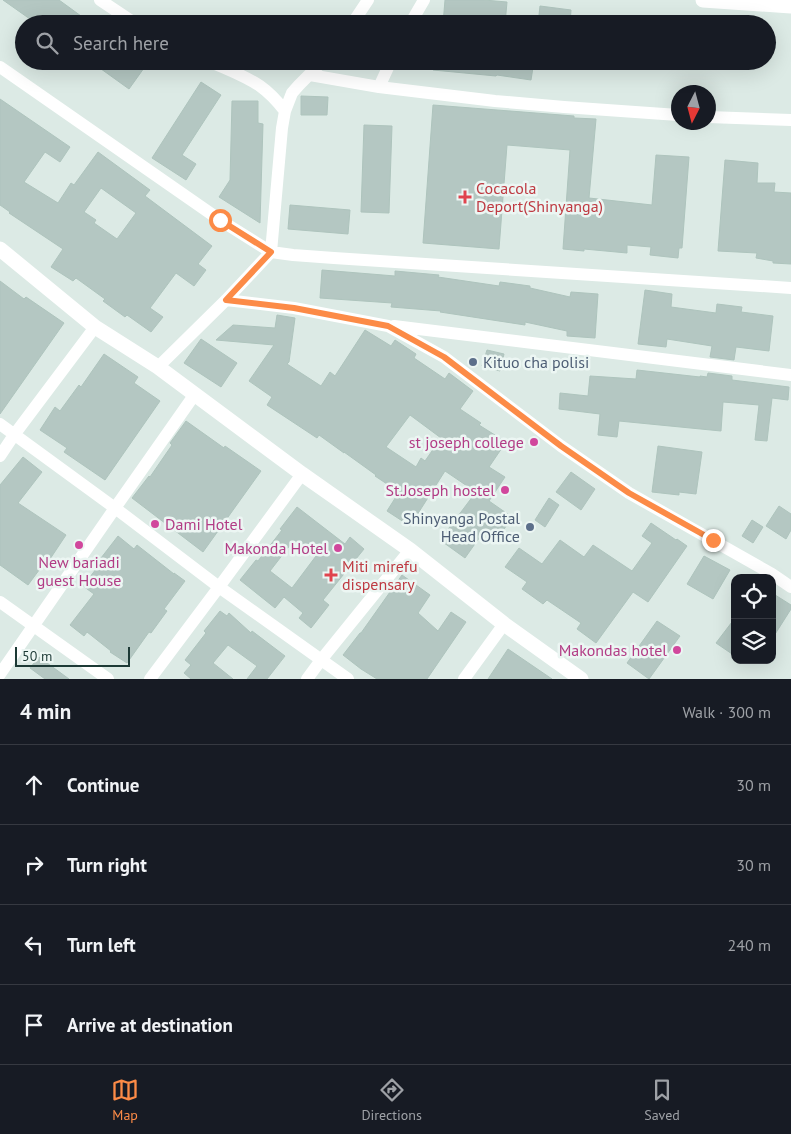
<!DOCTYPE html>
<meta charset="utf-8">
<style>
body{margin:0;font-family:"PT Sans",sans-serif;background:#242831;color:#f1f3f6}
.controls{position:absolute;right:15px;bottom:15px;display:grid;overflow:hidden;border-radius:10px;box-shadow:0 5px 20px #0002}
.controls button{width:45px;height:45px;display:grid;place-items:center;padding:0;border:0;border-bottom:1px solid #363941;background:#171b24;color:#f1f3f6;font:25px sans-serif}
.compass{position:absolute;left:671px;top:85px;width:45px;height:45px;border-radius:50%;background:#171b24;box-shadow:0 5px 20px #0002;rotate:186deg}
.scale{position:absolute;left:15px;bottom:12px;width:115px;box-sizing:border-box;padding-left:5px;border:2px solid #1d3a36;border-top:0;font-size:14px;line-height:18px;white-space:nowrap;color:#1d3a36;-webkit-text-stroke:4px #ecf6f3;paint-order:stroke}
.stop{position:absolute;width:15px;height:15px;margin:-11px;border:4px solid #fc8b47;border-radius:50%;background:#fff}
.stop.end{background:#fc8b47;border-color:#fff;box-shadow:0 1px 5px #0008}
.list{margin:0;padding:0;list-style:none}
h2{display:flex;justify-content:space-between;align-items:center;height:65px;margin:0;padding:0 20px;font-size:21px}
h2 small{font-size:16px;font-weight:400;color:#9ea1a6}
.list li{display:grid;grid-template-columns:32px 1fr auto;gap:15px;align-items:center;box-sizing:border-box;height:80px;padding:0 20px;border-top:1px solid #363941}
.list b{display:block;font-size:19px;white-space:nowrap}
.list em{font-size:16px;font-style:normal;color:#9ea1a6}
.icon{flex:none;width:28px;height:28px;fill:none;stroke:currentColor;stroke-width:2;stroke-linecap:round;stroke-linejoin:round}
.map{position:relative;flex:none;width:791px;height:679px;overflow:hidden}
.search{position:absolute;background:#171b24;box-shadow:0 5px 20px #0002;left:15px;right:15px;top:15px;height:55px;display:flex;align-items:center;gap:12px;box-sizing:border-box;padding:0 18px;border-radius:28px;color:#9ea1a6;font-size:19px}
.sheet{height:385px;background:#171b24}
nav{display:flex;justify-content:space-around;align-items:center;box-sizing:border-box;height:70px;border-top:1px solid #363941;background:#171b24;font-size:14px;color:#9ea1a6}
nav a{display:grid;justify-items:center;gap:2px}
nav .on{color:#fc8b47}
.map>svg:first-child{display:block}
.building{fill:#b4c7c2;stroke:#aec4bd;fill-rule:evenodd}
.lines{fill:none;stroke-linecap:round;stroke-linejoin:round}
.minor{stroke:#fff;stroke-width:12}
.tertiary{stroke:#fff;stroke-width:15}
.route{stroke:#fc8b47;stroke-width:6}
.health-dot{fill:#e0444e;stroke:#ecf6f3;stroke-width:2}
.service-dot{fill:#5c6f8a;stroke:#ecf6f3;stroke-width:2}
.hotel-dot{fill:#d1479c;stroke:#ecf6f3;stroke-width:2}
.labels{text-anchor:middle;stroke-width:5;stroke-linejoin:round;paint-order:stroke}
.health-label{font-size:16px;fill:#be3a42;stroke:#ecf6f3;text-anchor:start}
.service-label{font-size:16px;fill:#4e5e75;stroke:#ecf6f3;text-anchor:start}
.hotel-label{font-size:16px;fill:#b23c85;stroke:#ecf6f3;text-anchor:end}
</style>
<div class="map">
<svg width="791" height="679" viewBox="0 0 791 679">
<rect width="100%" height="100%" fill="#dceae5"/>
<path class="building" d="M3,0h56l33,24h-55z
M445,0h39l23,2 -2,22h-62z
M540,6l31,4 -1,14h-32z
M90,61h59l-20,28z
M434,61h100l-3,19 -34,-5 -1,1 -63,-6z
M201,82l20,13 -39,60 14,9 -10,16 -34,-22z
M301,96l27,1 -1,18h-26z
M0,99l70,48 -10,15 -15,-10 -21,30 34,21 13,-20 3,2 24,-33 52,38 -5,6 67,50 -14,18 8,6 -12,16 -18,-13 -26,35 13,9 -12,15 -24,-17 -2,2 -22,-16 2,-2 -29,-21 -3,3 -22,-14 12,-18 -54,-36 1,-1 -10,-7zM101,188l35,25 -19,26 -23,-16 2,-3 -12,-8z
M232,101h26v22l5,1 -3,99 -41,-26 11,-17z
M433,105l141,11v2l22,1 -7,79 63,7 4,-50 33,2 -7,91h-3l-1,10 -28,-3 1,-8 -24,-2v8l-43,-4v2l-21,-2 7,-99 -63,-5 -8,104 -76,-6z
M364,125l28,1 -3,87 -28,-1z
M725,160l33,3 -1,20h18l-1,9 17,1v71l-18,-1v-2l-17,-3 1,-5 -39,-2z
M290,205l60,5 -2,24 -60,-5z
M322,270l73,6v-5l44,4 -1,2 61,9 1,-4 30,4v2l40,9 1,-5 27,2 -3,44 -28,-2v-5l-42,-9v3l-85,-13 1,-1 -50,-4 1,-4 -72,-5z
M0,281l24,18 2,-2 38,26 -64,91z
M645,290l27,4 -1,13 45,6 1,-9 25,3 -1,5 32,4 -4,35 -33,-4 -2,13 -24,-3 2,-11 -45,-7 -1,8 -28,-3z
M277,315l18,3 -6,44 -2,2 34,22 9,-14 5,4 30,-46 26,16 4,-6 21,14 -2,4 31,21 4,-6 24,18 -13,18 21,14 -2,2 27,17 -17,25 16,10 -16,24 23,16 -15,23 -13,-9 -19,27 -25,-18 36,-48 -31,-21 -35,55 -23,-15 12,-19 -24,-16 1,-1 -32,-23v1l-25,-18 -2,3 -50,-33 5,-8 -23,-16 25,-36 -58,-5 17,-15 42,3zM410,415l31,23 -16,23 -4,-3 -5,9 -30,-20z
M201,339l36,24 -16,24 -37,-24z
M487,350l17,4 -4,17 -18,-5z
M104,354l34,23 -4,6 26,18 -55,79 -41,-28 3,-4 -27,-18 15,-23 5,4 19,-26 2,2z
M637,370l63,7v-1l7,1 1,-4 24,3v4l57,7 -1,13 -16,-2 -5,43 -12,-1 4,-35 -36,-3 -2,29 -102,-10 -2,16 -19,-2 2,-21 -41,-5 1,-16 28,3 2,-20 46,3z
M186,421l38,27 1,-2 36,25 -58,81 -71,-54 17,-22 1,1 22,-32 -2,-2z
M658,446l44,6 -6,42 -17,-2v3l-27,-3z
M23,457l19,15 -24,31 48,32 -16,24 -2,-1 -20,27 -28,-20v-80z
M571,472l24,17 -14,21 -25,-18z
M549,498l10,7 -14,22 -10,-7z
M779,506l12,8v16l-5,9 -20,-13z
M297,507l48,37 5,-7 14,12 -41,51 6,5 -18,23 -12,-10 4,-5 -19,-16 -9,11 -35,-28 16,-20 2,1 24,-31 -2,-1zM294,540l22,16 -24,32 -22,-17z
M752,520l11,7 -10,16 -11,-7z
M651,523l25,17 1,-1 10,7 -39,56 -15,-10 -37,51 -19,-14 4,-6 -34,-23 -4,4 -21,-15 5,-7 -22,-15 14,-19 23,16 18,-24 24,17 9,-12 39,26 20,-28 -10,-7z
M118,536l16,13 3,-4 37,29v-1l11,8 -21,28 3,2 -16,22 -2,-1 -22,31 -17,-11 1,-1 -24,-19 -3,4 -14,-11 24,-31 -11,-8 20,-26 -2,-2z
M704,556l26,14 -17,29 -26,-15z
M402,575l28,20 -12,18 20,18 13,-19 15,10 -39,57h-50l-16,-10 -18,-14 17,-22h1z
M772,593l19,12v4l-19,30z
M220,611l7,5 2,-3 22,20 1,-2 33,25 -18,23h-20l10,-13 -29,-21 -15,18 20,16h-42l-7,-6 7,-8 -6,-5 21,-27 -2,-2z
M735,618v38l-19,-13z
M657,621l23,15 -31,43 -22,-16z
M508,649l44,30h-64z
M39,657l30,22h-24l-15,-11z"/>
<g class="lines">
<path class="minor" d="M100,0l36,24
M352,24l16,-24
M410,24l14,-24
M209,61c17,8 35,14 51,25 10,7 18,16 25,25
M0,67l220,153 51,32 22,3 41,3 457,30
M310,75l69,12 116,14 69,6 114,8
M379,87l12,-26
M708,117l83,3
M226,300l68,8 94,18 56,31 117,89 68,47 143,81 19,13
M394,326l397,49
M158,367l68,-67 45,-48 11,-124 3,-17 7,-18 7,-8 24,-24
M0,424l115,84 104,79 129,92
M0,456l14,-21 81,-108
M0,602l108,77
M0,674l115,-166 80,-114
M150,679l69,-92 83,-113
M307,679l14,-19 89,-110
M464,679l40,-55"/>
<path class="tertiary" d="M703,0l88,6
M0,249l95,78 63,40 144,107 108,76 94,74 77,55"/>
</g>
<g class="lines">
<path class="route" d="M220,220l51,32 -45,48 68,8 94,18 56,31 117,89 68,47 84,47"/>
</g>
<g class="health-dot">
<path d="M462.5 189.5h5v5h5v5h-5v5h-5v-5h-5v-5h5z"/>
<path d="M328.5 567.5h5v5h5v5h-5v5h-5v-5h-5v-5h5z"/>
</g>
<g class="service-dot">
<circle cx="473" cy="362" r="5"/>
<circle cx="530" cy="527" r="5"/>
</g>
<g class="hotel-dot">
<circle cx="534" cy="442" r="5"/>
<circle cx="505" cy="490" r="5"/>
<circle cx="155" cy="524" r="5"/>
<circle cx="79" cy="545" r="5"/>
<circle cx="338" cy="548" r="5"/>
<circle cx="677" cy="650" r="5"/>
</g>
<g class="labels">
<g class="health-label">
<text x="476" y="194">Cocacola<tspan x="476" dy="18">Deport(Shinyanga)</tspan></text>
<text x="342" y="572">Miti mirefu<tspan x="342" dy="18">dispensary</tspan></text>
</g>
<g class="service-label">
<text x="483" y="368">Kituo cha polisi</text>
<text x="520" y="524" text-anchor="end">Shinyanga Postal<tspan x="520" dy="18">Head Office</tspan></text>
</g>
<g class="hotel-label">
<text x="524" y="448">st joseph college</text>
<text x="495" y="496">St.Joseph hostel</text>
<text x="165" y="530" text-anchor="start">Dami Hotel</text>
<text x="328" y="554">Makonda Hotel</text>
<text x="79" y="568" text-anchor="middle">New bariadi<tspan x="79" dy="18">guest House</tspan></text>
<text x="667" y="656">Makondas hotel</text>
</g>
</g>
</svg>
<div class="controls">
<button><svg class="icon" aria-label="locate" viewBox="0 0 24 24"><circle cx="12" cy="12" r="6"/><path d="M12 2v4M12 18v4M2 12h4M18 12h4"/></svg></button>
<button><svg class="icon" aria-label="layers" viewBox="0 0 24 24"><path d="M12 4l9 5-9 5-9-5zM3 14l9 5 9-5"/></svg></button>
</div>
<svg class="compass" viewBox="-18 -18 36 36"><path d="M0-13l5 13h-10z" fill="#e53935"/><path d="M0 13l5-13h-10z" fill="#9ea1a6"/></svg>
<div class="scale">50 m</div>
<div class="stop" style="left:220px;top:220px"></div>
<div class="stop end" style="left:713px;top:540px"></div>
<div class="search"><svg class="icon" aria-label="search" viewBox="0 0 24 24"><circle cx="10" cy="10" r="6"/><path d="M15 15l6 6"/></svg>Search here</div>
</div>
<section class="sheet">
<h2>4 min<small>Walk · 300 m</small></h2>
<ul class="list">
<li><svg class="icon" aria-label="ahead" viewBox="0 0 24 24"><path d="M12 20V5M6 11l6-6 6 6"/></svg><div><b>Continue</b></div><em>30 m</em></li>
<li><svg class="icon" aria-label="right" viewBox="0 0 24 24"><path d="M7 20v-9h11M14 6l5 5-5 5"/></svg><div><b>Turn right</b></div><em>30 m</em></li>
<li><svg class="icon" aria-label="left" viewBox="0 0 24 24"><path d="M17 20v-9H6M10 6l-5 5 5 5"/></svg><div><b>Turn left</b></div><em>240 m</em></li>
<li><svg class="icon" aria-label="arrive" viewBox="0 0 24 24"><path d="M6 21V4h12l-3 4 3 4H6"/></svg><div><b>Arrive at destination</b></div></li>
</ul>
</section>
<nav>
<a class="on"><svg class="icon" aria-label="map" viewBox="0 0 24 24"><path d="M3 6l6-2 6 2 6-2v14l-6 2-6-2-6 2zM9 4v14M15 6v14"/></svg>Map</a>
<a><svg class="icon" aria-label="directions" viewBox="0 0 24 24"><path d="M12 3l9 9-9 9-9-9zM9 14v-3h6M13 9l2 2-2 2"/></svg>Directions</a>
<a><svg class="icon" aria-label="saved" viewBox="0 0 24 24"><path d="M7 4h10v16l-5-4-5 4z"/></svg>Saved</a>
</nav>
